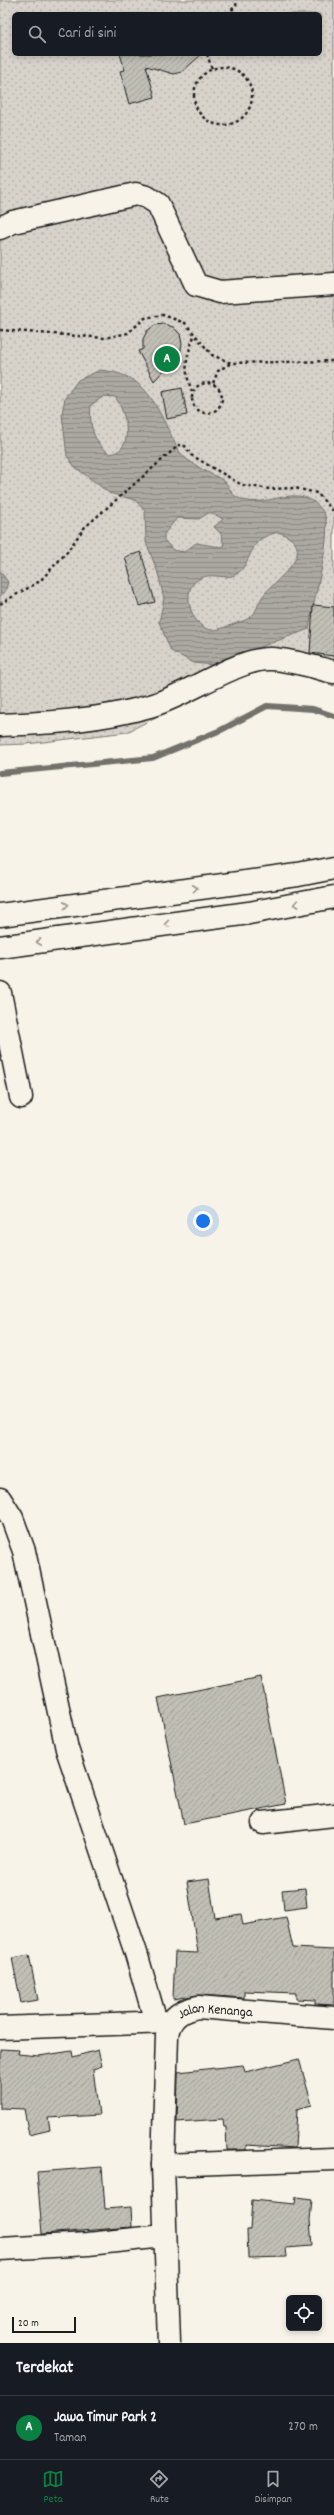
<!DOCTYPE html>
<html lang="id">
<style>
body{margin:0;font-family:Dekko,sans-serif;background:#20242c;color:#f1f3f6}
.controls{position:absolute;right:12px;bottom:12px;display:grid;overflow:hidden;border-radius:6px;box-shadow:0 2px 6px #0003}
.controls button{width:36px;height:36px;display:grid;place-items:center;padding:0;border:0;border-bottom:1px solid #363941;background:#171b24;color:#f1f3f6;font:20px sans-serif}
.scale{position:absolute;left:12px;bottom:10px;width:64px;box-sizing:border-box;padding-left:4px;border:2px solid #1c1c1c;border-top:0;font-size:11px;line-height:14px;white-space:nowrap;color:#1c1c1c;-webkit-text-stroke:3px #f7f3e8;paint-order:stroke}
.you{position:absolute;left:203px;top:1221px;width:14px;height:14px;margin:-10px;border:3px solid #fff;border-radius:50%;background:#1a73e8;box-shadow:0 0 0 6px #1a73e833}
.badge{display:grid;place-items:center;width:26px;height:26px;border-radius:50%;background:#0b8043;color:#fff;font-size:13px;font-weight:700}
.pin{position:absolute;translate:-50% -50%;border:2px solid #fff;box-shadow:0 1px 4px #0006}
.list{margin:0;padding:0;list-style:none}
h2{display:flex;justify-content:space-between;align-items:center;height:52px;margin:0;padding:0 16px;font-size:17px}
h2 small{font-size:13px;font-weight:400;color:#9ea1a6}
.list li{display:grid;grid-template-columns:26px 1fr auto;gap:12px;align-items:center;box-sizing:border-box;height:64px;padding:0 16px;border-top:1px solid #363941}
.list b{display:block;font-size:15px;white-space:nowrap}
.list p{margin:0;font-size:13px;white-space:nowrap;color:#9ea1a6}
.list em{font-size:13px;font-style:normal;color:#9ea1a6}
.icon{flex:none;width:22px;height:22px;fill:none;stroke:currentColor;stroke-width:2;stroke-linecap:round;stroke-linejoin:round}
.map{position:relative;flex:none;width:334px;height:2343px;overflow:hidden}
.search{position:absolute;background:#171b24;box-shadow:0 2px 6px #0003;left:12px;right:12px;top:12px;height:44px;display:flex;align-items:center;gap:10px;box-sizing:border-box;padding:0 14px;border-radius:6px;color:#9ea1a6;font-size:15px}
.sheet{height:116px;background:#171b24}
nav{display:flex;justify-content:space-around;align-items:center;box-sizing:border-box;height:56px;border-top:1px solid #363941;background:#171b24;font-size:11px;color:#9ea1a6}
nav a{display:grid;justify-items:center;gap:2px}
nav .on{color:#0b8043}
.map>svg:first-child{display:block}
.park{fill:url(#park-dots);stroke:#7a7874;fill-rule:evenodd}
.water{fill:url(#water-rules);stroke:#72716c;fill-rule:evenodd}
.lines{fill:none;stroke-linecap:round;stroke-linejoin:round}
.stream{stroke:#72716c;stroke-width:6}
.building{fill:url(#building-hatch);stroke:#1c1c1c}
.minor-casing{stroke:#1c1c1c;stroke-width:25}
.path{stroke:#1c1c1c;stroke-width:2.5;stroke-dasharray:3 3;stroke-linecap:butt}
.minor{stroke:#f7f3e8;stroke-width:22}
.oneway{stroke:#94928c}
.labels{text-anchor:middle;stroke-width:4;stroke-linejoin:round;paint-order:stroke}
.street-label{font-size:14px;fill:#1c1c1c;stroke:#f7f3e8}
</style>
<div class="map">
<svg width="334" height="2343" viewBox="0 0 334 2343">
<defs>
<pattern id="park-dots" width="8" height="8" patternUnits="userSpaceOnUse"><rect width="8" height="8" fill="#d7d3cb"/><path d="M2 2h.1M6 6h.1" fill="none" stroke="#b8b5ae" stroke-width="1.8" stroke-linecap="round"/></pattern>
<pattern id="water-rules" width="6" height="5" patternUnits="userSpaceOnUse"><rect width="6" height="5" fill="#aca9a2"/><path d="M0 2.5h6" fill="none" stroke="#8b8983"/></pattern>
<pattern id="building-hatch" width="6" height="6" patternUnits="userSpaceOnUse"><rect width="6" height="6" fill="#c0beb5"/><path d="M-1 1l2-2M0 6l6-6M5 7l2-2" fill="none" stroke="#a4a39b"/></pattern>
</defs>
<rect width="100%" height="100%" fill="#f7f3e8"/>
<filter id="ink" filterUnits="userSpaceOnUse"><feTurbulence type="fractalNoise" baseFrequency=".025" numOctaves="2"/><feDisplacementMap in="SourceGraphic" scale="8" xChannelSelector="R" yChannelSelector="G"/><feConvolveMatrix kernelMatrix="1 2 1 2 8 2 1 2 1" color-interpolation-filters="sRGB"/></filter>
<g filter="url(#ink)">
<path class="park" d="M0,0h334v686l-67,-22 -58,26 -82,42 -100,12 -27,1zM14,14h306v40h-306z"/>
<path class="water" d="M100,370c44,4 53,29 71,65 3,6 7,16 12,21 5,5 12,8 17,12 8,5 17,8 24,13 5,4 6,11 11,15 29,19 64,-21 89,17 10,20 -12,91 -15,116l-97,36 -18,-2 -23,-12 -12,-29 5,-23 -6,-26 -12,-31 -1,-31 -10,-11 -26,-7 -34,-26 -8,-11 -5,-42 3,-16 13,-18zM104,396l11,1c11,15 21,53 -5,57 -17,-11 -21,-30 -19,-49zM210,512l13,7 -9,8 7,7 3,11 -4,2 -24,-4 -12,9 -11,-2 -9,-10v-6l13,-16 22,1zM278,532c43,16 3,43 -12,60 -13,15 -5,24 -29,31 -7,2 -17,7 -24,7 -20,0 -33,-37 -17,-49 13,-10 24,-2 36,-5 16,-4 17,-29 29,-37 5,-4 12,-5 17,-7z
M0,571l8,11 -3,10 -5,4z"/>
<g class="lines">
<path class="stream" d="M0,773l153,-15 68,-28 46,-24 46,3 21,7"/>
</g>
<path class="building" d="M120,54h82l-20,18 -8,2 -28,-8 9,31 -26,7 -9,-33 5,-1z
M164,324l9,3 7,7 2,10 -2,9 -26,28 -16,-30 5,-2v-10l4,-8 8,-6z
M182,388l5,27 -20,4 -5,-27z
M141,552l14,50 -16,4 -14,-49z
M313,605l21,2v49l-24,-3z
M261,1677l25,127 -102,20 -26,-126z
M209,1879l6,39 26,-4 2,11 43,-8 7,31 41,2v55l-19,-1v-4l-19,-1v-6l-52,-2v7l-45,-3 -26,4 2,-47 23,1 -11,-71z
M305,1888l2,19 -23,3 -2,-20z
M29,1955l9,45 -17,3 -9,-45z
M0,2049l19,1 -1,4 21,2 33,-5 1,6 25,-7 4,16 -9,3 6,46 -51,3 2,12 -21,5 -5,-26 -24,-1z
M299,2059l13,46 -15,4 -2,39 -49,-3v5h-19l-1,-23h-2l-1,-8 -46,3 1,-50 65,-7 2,7z
M102,2167l3,42 26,-2 1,20 -90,7 -5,-62z
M296,2197l16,2 -2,21 2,26 -26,2 1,9 -39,1 -1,-28h3l2,-30 43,4z"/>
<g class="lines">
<g class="minor-casing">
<g id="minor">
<path d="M0,228l13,-6 123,-28 11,3 11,7 38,81 24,7 114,-8"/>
<path d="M0,725c51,-2 101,-5 150,-19 34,-9 90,-49 121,-47 21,1 43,8 63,13"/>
<path d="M0,915l298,-40 36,-7"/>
<path d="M0,947l249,-34 85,-16"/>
<path d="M0,993l21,104"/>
<path d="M0,1499l12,19 12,33 43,198 69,204 20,69"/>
<path d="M263,1823l71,-8"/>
<path d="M0,2028l169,-6"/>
<path d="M163,2165l171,-6"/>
<path d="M0,2249l88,-5 76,-8"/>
<path id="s1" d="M169,2343l-6,-178 4,-129c2,-19 15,-26 31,-29l136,11"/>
</g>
</g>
<path class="path" d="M227,14l9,-8 1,-6
M207,54l5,15
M194 96a29 29 0 1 1 58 0a29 29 0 1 1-58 0Z
M0,330l105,8 23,-5 17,-15 18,-3 22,8 27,32 19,8 103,-2
M192 398a15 15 0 1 1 30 0a15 15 0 1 1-30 0Z
M213,383l5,-12 13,-8
M192,392c-9,-25 -6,-32 2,-56
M0,604l40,-23 27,-29 17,-24 95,-83 6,1 6,9 51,30 28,4 25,-1 22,5 17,19"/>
<use href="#minor" class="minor"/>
</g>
<defs><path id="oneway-chevron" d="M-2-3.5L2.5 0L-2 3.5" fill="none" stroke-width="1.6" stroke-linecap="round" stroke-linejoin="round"/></defs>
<g class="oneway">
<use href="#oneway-chevron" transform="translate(195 888) rotate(-7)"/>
<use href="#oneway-chevron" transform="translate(296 904) rotate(169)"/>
<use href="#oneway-chevron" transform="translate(66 905) rotate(-7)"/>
<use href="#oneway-chevron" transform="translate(167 924) rotate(172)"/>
<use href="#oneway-chevron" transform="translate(39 942) rotate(172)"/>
</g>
</g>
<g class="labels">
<g class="street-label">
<text dy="5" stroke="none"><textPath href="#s1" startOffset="370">Jalan Kenanga</textPath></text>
</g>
</g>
</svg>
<div class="controls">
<button><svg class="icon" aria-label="locate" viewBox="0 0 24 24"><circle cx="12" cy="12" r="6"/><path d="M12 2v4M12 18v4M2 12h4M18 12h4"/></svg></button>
</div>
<div class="scale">20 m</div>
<div class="you"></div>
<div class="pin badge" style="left:167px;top:359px">A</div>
<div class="search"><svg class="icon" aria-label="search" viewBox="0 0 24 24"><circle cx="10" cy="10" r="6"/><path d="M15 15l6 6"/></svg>Cari di sini</div>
</div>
<section class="sheet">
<h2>Terdekat<small></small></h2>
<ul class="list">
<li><span class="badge">A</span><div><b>Jawa Timur Park 2</b><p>Taman</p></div><em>270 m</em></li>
</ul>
</section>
<nav>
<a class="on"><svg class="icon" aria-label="map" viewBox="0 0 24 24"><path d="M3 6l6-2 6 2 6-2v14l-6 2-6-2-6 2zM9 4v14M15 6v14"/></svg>Peta</a>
<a><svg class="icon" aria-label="directions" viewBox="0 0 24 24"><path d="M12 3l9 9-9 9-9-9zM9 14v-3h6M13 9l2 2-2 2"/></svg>Rute</a>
<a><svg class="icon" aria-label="saved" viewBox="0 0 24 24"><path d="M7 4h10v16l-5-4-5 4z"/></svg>Disimpan</a>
</nav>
